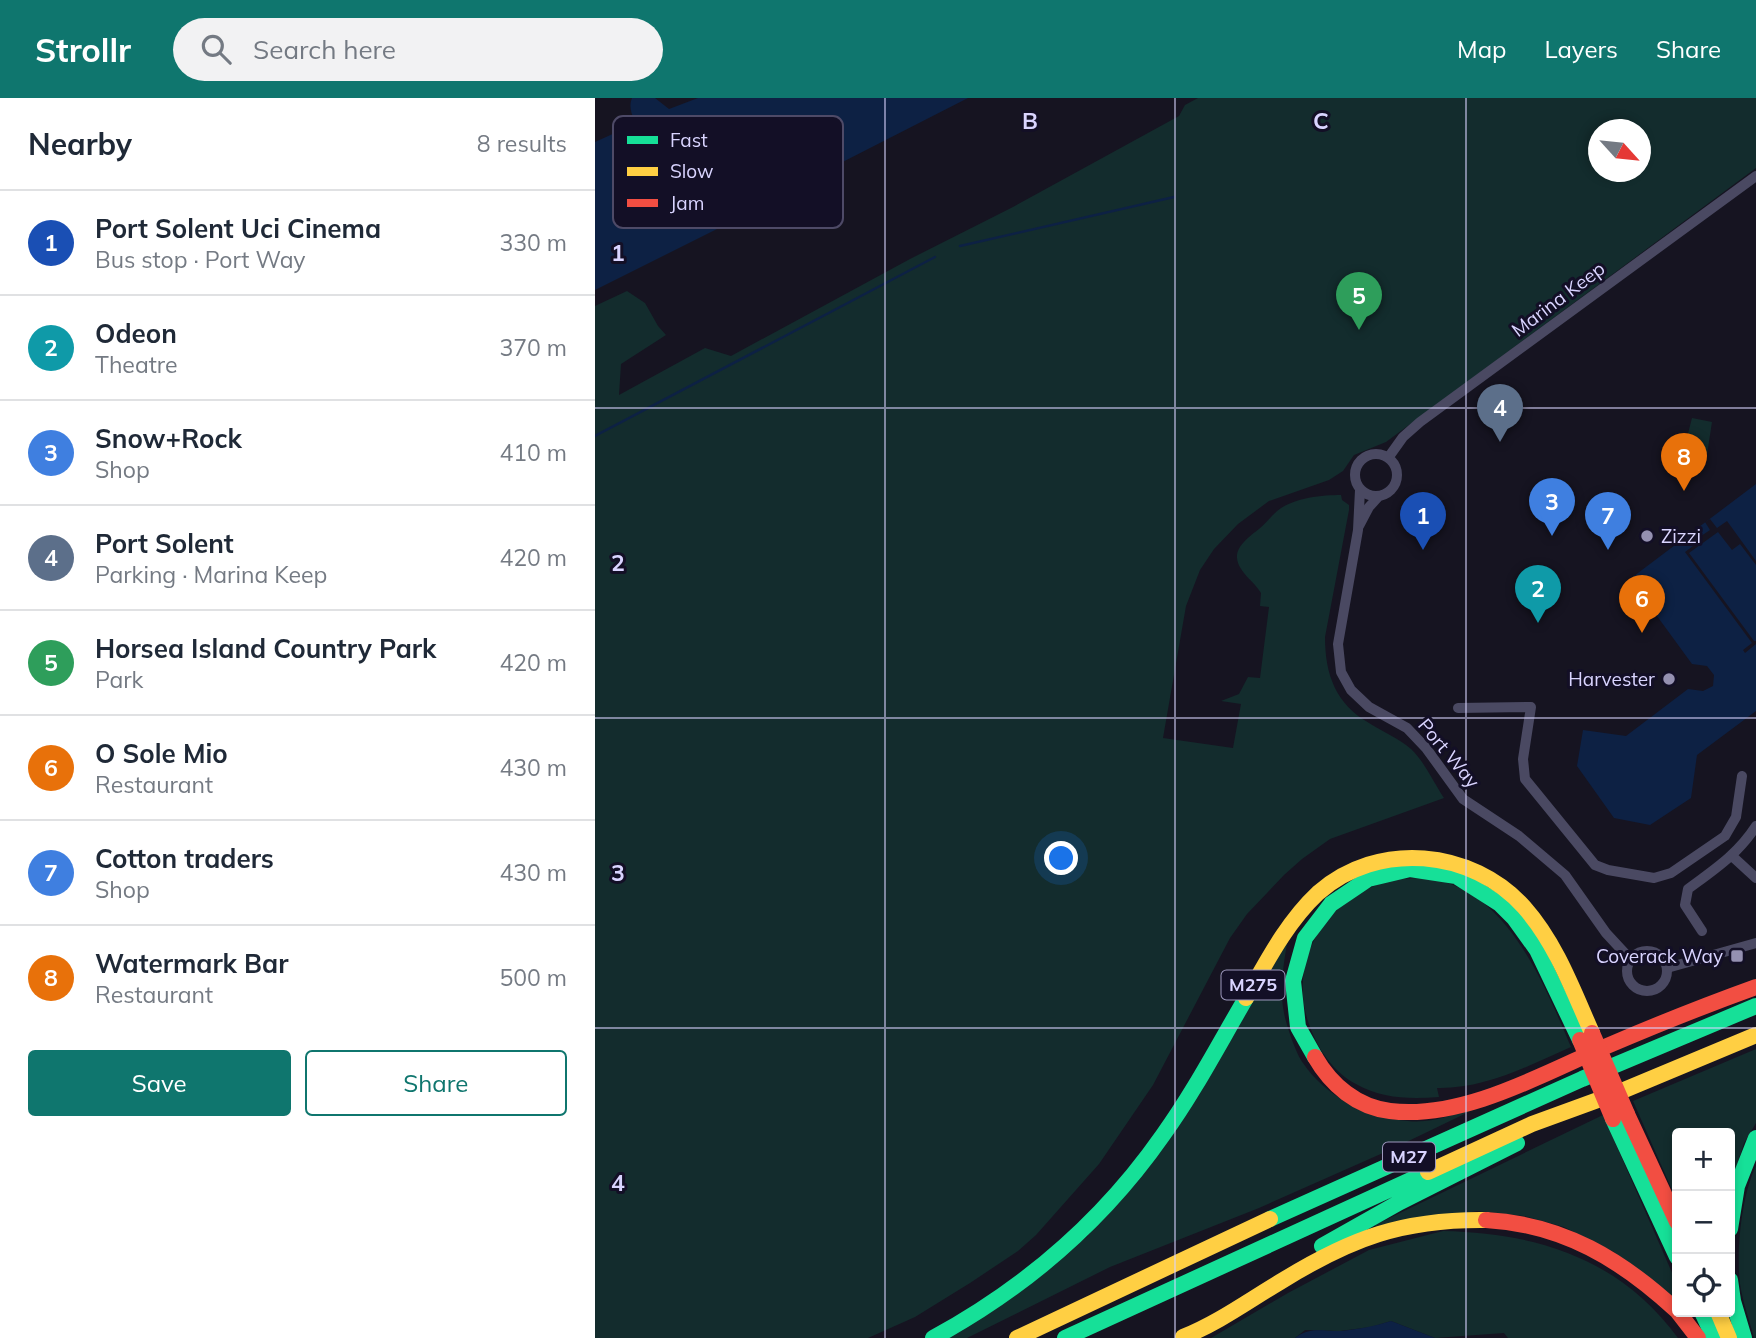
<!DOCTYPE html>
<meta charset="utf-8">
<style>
body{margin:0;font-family:Mulish,sans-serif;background:#f2f2f3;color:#1f2937}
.controls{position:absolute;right:21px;bottom:21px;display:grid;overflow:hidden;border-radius:7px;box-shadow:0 4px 10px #0003}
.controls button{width:63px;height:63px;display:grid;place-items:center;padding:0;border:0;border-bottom:2px solid #e0e1e3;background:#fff;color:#1f2937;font:35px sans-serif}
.compass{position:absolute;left:993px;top:21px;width:63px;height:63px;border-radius:50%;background:#fff;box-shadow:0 4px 10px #0003;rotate:117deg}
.you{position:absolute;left:467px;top:761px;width:24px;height:24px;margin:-18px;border:5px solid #fff;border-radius:50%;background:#1a73e8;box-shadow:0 0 0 10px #1a73e833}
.badge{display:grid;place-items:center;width:46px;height:46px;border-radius:50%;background:#0f766e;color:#fff;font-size:23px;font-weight:700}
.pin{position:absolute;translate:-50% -58px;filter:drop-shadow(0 2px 4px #0008)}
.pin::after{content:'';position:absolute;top:37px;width:24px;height:21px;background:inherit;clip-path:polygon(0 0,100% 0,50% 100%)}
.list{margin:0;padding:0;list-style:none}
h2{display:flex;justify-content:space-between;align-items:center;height:91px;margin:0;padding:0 28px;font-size:30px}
h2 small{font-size:23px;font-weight:400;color:#747a83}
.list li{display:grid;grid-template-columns:46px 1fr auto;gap:21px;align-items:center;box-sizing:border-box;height:105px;padding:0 28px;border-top:2px solid #e0e1e3}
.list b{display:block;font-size:26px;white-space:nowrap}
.list p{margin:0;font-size:23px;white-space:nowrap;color:#747a83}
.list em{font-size:23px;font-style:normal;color:#747a83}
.actions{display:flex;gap:14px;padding:21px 28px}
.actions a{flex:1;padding:16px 0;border:2px solid #0f766e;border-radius:7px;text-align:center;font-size:24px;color:#0f766e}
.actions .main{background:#0f766e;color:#fff}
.icon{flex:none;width:38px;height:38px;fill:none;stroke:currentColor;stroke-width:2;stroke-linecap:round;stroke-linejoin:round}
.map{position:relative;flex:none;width:1161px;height:1240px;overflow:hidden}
header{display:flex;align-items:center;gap:42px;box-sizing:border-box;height:98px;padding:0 35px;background:#0f766e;color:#fff}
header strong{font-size:33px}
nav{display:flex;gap:38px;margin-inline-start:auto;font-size:24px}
.search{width:490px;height:63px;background:#f2f2f3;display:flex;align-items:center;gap:18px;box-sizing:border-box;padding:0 24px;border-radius:38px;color:#747a83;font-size:26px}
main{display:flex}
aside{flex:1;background:#fff}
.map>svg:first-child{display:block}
.green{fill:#132c2d;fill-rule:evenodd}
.water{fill:#0d2144}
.pier{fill:#161421}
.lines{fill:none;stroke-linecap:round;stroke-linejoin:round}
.stream{stroke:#0d2144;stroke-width:2.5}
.street{stroke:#4a4962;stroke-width:10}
.fast{stroke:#16e098;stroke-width:16}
.slow{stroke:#ffcf43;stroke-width:16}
.jam{stroke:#f24e42;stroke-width:16}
.jam-bridge{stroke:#f24e42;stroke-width:16}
.grid{fill:none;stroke:#d9d4ff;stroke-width:2;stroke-opacity:0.55}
.poi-dot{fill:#9591b1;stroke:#130f26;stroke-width:2.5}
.labels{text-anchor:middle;stroke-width:6;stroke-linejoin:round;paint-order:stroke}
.shield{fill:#130f26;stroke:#9e99be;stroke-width:2}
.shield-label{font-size:18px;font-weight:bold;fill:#d9d4ff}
.street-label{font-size:19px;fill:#d9d4ff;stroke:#130f26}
.poi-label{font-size:19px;fill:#d9d4ff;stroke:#130f26;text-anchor:end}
.key{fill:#130f26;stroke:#4e4a67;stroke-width:2}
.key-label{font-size:19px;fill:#d9d4ff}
.grid-label{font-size:23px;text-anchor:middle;font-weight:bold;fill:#d9d4ff;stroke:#130f26;stroke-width:6;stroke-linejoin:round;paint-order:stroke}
</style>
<header>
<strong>Strollr</strong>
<div class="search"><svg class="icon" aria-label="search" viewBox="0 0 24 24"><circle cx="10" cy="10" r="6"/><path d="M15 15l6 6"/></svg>Search here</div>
<nav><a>Map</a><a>Layers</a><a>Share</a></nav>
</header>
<main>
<aside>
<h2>Nearby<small>8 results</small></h2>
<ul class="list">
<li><span class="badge" style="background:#1a4fb4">1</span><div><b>Port Solent Uci Cinema</b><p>Bus stop · Port Way</p></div><em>330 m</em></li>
<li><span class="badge" style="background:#0f9aa8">2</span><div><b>Odeon</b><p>Theatre</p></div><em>370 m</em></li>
<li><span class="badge" style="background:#3f7fe0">3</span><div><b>Snow+Rock</b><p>Shop</p></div><em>410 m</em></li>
<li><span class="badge" style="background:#5c6f8a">4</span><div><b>Port Solent</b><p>Parking · Marina Keep</p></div><em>420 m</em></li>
<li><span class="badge" style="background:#2e9e5b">5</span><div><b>Horsea Island Country Park</b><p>Park</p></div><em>420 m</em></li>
<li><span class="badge" style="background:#e8710a">6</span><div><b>O Sole Mio</b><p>Restaurant</p></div><em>430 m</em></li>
<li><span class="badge" style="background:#3f7fe0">7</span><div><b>Cotton traders</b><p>Shop</p></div><em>430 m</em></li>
<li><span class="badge" style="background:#e8710a">8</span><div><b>Watermark Bar</b><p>Restaurant</p></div><em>500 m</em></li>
</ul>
<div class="actions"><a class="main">Save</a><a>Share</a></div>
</aside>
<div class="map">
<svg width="1161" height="1240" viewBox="0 0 1161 1240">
<rect width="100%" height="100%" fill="#161421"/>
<path class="green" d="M603,0h558v70l-370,274 -32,13 -11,16 -14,9 -60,21 -31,23 -24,25 -14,21 -14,36 -23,132 70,10 8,-44 -20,-3 18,-7 9,-17 12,1 9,-71 -9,-1 1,-13c-6,-11 -23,-21 -24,-35 -1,-12 13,-22 22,-29 6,-5 10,-10 15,-15 15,-16 47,-19 67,-19l1,5 7,5v5l-24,127c0,38 11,67 44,86 14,9 29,15 42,26 13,12 23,34 33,49l-114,41 -28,20 -18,16 -37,39 -17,24 -77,147 -54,79 -63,71 -18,16 -48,32 -55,34 -47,21h-273v-1032l32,-15 18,12 13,23 8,9 -45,29 -2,31 86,-47 26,8 179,-97 103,-52 166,-91 6,-11zM1004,32h42v42h-42z
M1097,320l20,4 -6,39 -20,-3 -3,-5z
M802,781c11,0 23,-2 33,0 77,10 115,107 141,168 -43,19 -86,42 -134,41l2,9c-29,2 -57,2 -83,-13 -20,-10 -36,-32 -44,-52 -25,-57 2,-121 60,-145 8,-4 17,-5 25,-8z
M693,840c-4,23 -9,51 -4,75 2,11 12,41 19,50 23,34 65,55 105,58 24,3 50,-8 73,-15l-89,43 -133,59 -149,59 -143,71h-19l139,-101z
M1161,951v74l-12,20 -14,44v-54h-53v68l-44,-100z
M1008,1017l74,169v19l-63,-51 -50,-25 -40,-11 -47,-5 -99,18 -3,-4z
M1161,1068v172h-2c-4,-16 -10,-32 -13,-48 -6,-33 0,-94 15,-124z
M848,1133c95,2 177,28 235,107h-170l-4,-5 -69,5 -44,-17 -20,6 -31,4 -35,-1 -10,8h-84l77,-45 81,-43z"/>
<path class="water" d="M37,0h23l14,11 29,-11h270l-192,98 1,3 -182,91v-148l33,-15 9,9 6,-4c-8,-9 -16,-22 -11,-34z
M1161,386v227l-59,44 -6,43 -41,27 -36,-7 -37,-52 6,-36 43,6 62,-47 15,2 10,-5 1,-11 -7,-9 -15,-2 -62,-85z
M796,1223l44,17h-140c16,-12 29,-6 47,-7 17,-2 33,-5 49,-10z"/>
<path class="pier" d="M1115,421l7,9 10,-7 29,40v4l-16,-21 -8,6 -14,-18 -29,21 65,88h2v3l-11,9 -2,-3 9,-7 -67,-91 12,-9 -2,-3 15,-10 -5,-8z"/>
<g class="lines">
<path class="stream" d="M365,148l214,-49
M0,338l340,-179"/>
<path class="street" d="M760 377a21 21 0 1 1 42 0a21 21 0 1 1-42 0Z
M793,360l15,-21 17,-15 336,-246
M765,392l-2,40 -20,114 3,28 10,18 18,17 38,21 19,20 37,51 56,37 46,39 41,58 25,27
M764,428l10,-19 10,-11
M863,610l73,-1 -8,52 2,20 70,86 13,5 46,8 17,-5 54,-37 11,-19 6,-41
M1137,758l24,22
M1107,833l-17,-26 3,-16c27,-20 50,-35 68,-63
M1032 873a20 20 0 1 1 40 0a20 20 0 1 1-40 0Z
M1072,870l89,-25"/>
<path class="fast" d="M720,959l-17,-30 -5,-46 12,-43 26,-34 37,-25 42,-10 46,7 44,28 14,14 23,32 43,90
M1018,1021l64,138
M675,1121l312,-140 174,-73
M1135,1131l7,-43 19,-48
M727,1148l78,-44 117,-59
M1135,1182l3,21 11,37
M1107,1214l12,26
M338,1240c92,-50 170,-117 230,-203 31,-43 56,-91 83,-137
M470,1240l363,-166"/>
<path class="slow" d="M651,900c21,-37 41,-76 72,-105 60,-53 154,-44 206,14 32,36 49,83 68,126
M833,1074l104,-48 85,-31 139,-58
M1123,1214l11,26
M588,1239c35,-14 65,-36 97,-55 71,-44 123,-63 206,-62
M422,1240l253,-119"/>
<path class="jam" d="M720,959c16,28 42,50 75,54 72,9 153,-37 217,-65 49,-21 99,-41 149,-59
M1032,1016l50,108
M891,1122c77,4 136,40 191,91
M1083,1214l20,26"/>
<path class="jam-bridge" d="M997,935l35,81
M985,942l33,79"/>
</g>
<path class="grid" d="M290,0v1240M580,0v1240M871,0v1240M0,310h1161M0,620h1161M0,930h1161"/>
<g class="poi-dot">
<circle cx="1052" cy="438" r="7"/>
<circle cx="1074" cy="581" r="7"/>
<rect x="1135" y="851" width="14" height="14" rx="3.5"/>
</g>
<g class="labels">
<g class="shield">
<rect x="626.5" y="872.5" width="63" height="29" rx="5"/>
<rect x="788" y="1044.5" width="52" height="29" rx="5"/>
</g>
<g class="shield-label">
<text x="658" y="893">M275</text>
<text x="814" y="1065">M27</text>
</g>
<g class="street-label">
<text transform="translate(963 201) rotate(-37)" y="7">Marina Keep</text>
<text transform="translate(854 655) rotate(50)" y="7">Port Way</text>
</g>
<g class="poi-label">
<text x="1066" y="445" text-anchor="start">Zizzi</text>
<text x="1060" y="588">Harvester</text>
<text x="1128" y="865">Coverack Way</text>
</g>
</g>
<rect x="18" y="18" width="230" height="112" rx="10" class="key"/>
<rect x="32" y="38" width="31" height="8" fill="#16e098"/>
<rect x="32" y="69" width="31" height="9" fill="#ffcf43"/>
<rect x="32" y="101" width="31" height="8" fill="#f24e42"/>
<g class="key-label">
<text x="75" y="49">Fast</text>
<text x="75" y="80">Slow</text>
<text x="75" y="112">Jam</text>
</g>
<g class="grid-label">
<text x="435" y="31">B</text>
<text x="726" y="31">C</text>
<text x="23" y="163">1</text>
<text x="23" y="473">2</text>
<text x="23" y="783">3</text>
<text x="23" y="1093">4</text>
</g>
</svg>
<div class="controls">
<button>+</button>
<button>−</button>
<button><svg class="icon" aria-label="locate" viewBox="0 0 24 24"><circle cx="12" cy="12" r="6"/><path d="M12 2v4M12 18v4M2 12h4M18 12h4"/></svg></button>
</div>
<svg class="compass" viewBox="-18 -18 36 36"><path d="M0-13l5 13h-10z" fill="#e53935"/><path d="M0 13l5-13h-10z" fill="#747a83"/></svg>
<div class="you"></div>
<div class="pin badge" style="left:828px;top:452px;background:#1a4fb4">1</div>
<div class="pin badge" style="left:943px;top:525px;background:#0f9aa8">2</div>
<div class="pin badge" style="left:957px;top:438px;background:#3f7fe0">3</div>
<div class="pin badge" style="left:905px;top:344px;background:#5c6f8a">4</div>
<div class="pin badge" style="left:764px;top:232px;background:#2e9e5b">5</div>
<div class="pin badge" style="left:1047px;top:535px;background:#e8710a">6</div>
<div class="pin badge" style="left:1013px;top:452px;background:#3f7fe0">7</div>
<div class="pin badge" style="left:1089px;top:393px;background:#e8710a">8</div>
</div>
</main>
